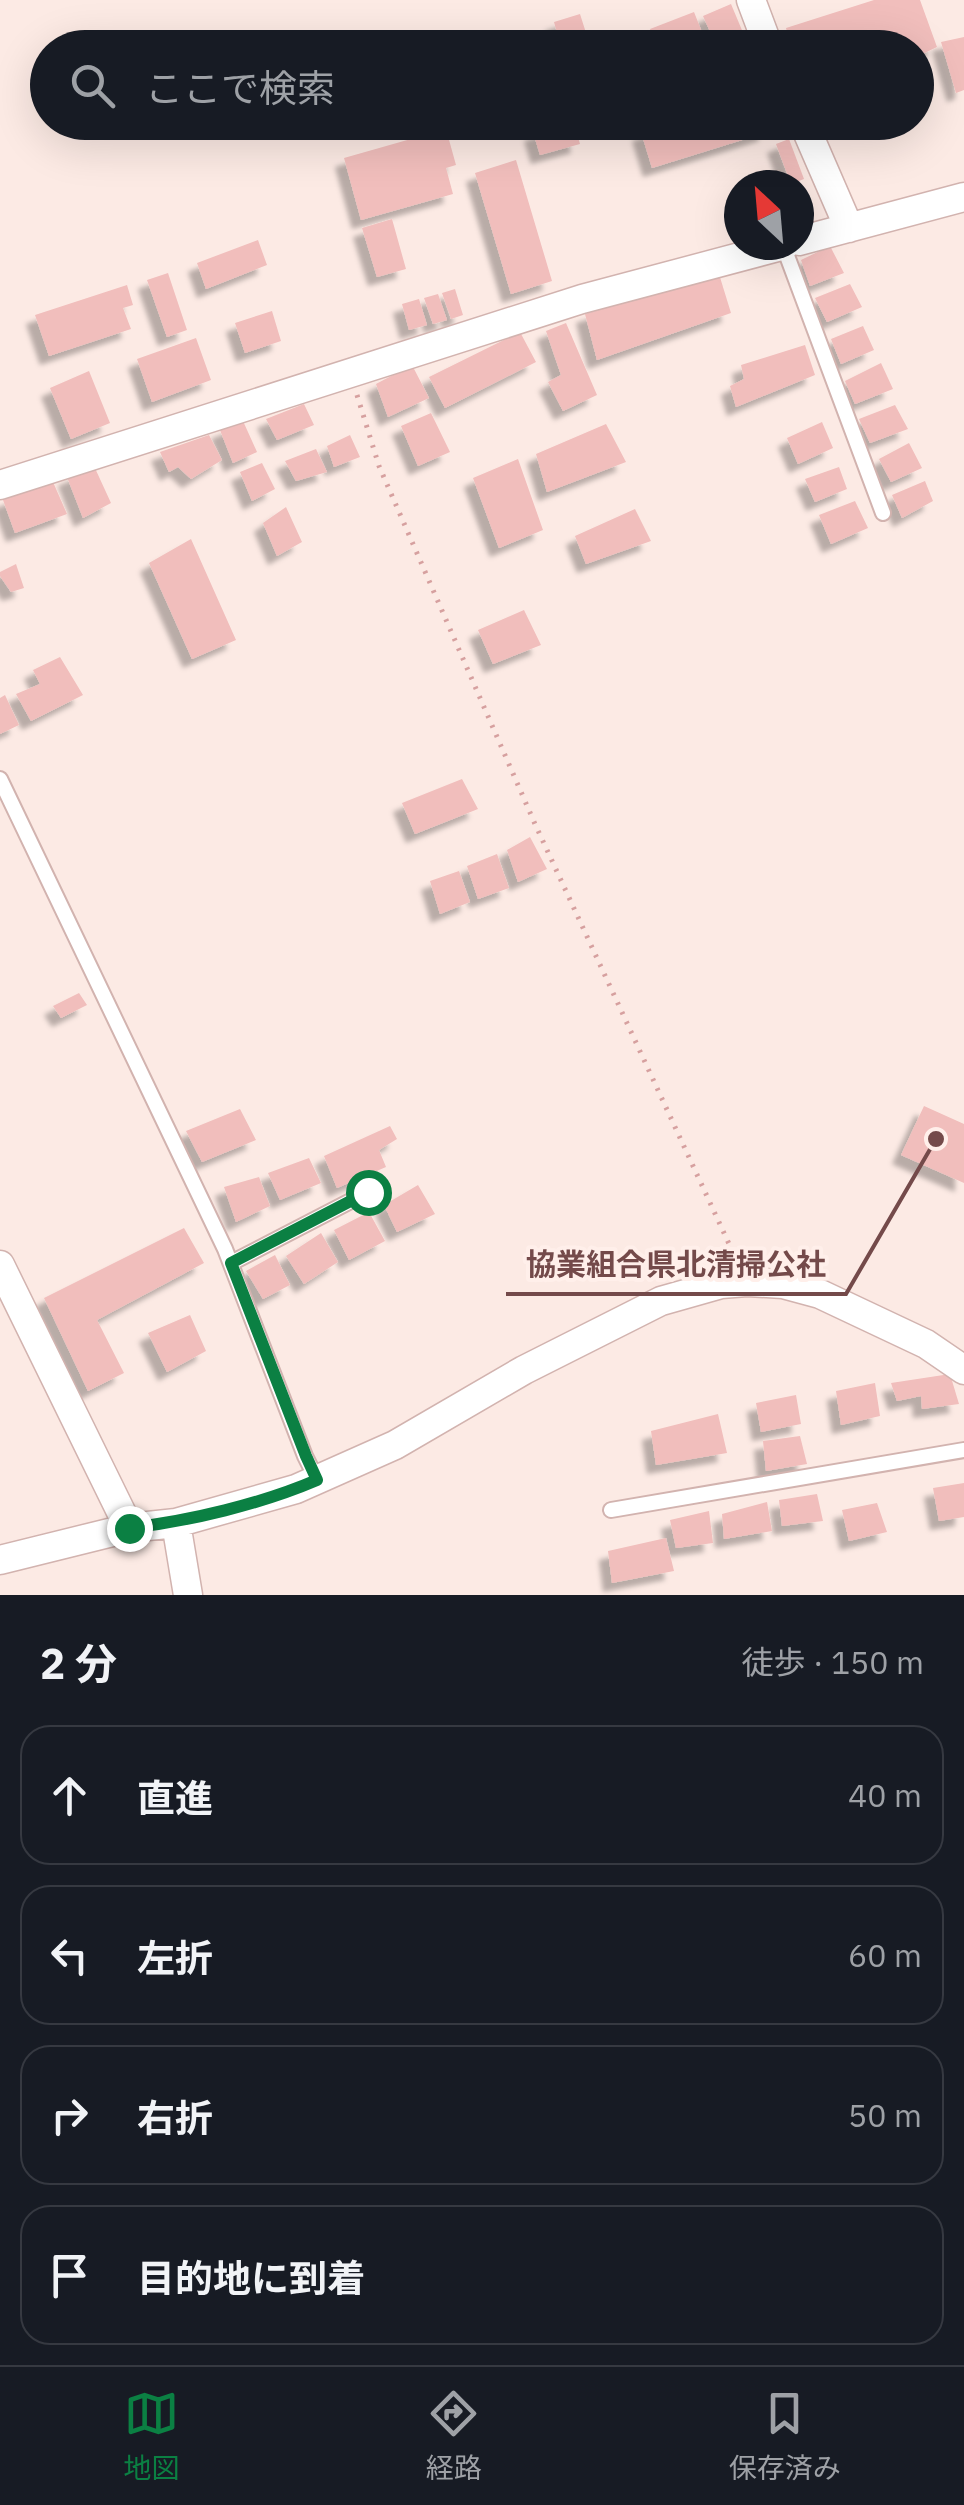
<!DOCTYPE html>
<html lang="ja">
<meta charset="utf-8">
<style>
body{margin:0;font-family:"IBM Plex Sans","Noto Sans JP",sans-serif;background:#20242c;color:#f1f3f6}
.compass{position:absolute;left:724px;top:170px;width:90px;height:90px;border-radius:50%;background:#171b24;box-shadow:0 10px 40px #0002;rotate:334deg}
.stop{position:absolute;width:30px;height:30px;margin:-22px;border:8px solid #0b8043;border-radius:50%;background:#fff}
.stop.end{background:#0b8043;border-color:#fff;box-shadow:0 2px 10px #0008}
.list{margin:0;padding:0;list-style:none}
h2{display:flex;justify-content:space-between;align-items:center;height:130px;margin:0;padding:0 40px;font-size:42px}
h2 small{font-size:32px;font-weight:400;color:#9ea1a6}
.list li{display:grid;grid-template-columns:65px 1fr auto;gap:30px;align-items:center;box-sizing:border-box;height:140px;margin:0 20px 20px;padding:0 20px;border:2px solid #363941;border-radius:30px}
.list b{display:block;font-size:38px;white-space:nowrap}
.list em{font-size:32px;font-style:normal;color:#9ea1a6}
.icon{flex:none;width:55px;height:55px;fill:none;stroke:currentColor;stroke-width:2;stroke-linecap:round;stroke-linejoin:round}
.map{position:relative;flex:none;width:964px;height:1595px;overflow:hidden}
.search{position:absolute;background:#171b24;box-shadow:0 10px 40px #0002;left:30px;right:30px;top:30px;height:110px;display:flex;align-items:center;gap:25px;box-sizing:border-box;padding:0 35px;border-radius:55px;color:#9ea1a6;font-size:38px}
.sheet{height:770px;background:#171b24}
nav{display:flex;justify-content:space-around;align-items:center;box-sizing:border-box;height:140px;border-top:2px solid #363941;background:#171b24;font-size:28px;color:#9ea1a6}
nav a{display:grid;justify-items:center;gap:5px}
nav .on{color:#0b8043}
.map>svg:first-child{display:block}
.building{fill:#f1bebc;filter:url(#shadow)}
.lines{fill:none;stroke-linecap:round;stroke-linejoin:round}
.lane-casing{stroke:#d2b3af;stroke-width:18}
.street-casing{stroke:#d2b3af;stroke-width:31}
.path{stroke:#d6a09f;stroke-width:5;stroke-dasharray:2.5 8;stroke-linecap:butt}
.lane{stroke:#fff;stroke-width:14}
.street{stroke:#fff;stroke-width:28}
.route{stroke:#0b8043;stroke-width:12}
.leader{fill:none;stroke:#744a4a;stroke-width:4}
.callout-dot{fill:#744a4a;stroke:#ffefea;stroke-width:4}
.callout-label{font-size:30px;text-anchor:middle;font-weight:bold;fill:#744a4a;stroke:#ffefea;stroke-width:8;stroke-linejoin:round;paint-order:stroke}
</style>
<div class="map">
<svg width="964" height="1595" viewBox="0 0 964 1595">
<defs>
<filter id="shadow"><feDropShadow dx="-9" dy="9" stdDeviation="2.5" flood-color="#0004"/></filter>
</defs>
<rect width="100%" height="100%" fill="#fceae4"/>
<path class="building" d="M874,0h46l17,47 -21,10v-9h-16l-8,-15 -40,15h-61l-5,-20z
M731,4l13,31 -27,12 -14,-31z
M694,12l13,33 -7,3h-43l-7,-19z
M580,14l7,22 -27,8 -6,-22z
M964,37v53l-8,3 -15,-51z
M568,122h6l6,22 -40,11 -7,-23z
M673,122h92l3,10 -116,36 -11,-36z
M446,129l10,36 -10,3 7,26 -92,26 -17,-62z
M789,139l15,40 -13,5 -15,-40z
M516,160l36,121 -41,13 -36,-121z
M392,219l14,50 -29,8 -15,-49z
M258,240l9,25 -61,24 -9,-26z
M830,246l14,27 -34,13 -9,-26z
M168,273l19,57 -20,7 -20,-57z
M719,274l12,39 -134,47 -12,-46z
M850,284l12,23 -35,15 -12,-24z
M127,285l6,20 -10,3 8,21 -82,27 -14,-41z
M455,289l8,26 -12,4 -9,-26z
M438,294l9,26 -14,4 -9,-26z
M419,299l8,26 -18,5 -7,-26z
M272,311l9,30 -36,12 -10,-30z
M566,323l31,72 -34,16 -15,-29 13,-7 -15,-44z
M863,326l11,24 -33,14 -10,-25z
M520,332l16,30 -91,46 -16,-31z
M196,338l15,42 -59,22 -15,-43z
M805,345l10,30 -79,32 -6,-21 14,-7 -3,-14z
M881,363l12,26 -38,15 -10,-23z
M412,365l17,33 -41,19 -12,-33z
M89,371l21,52 -39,16 -21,-51z
M304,404l10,21 -37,15 -11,-21z
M895,405l13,24 -38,14 -11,-24z
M431,413l19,39 -32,14 -17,-40z
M243,421l14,31 -24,11 -13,-33z
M822,422l11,26 -35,16 -11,-26z
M606,424l20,38 -79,30 -11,-38z
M209,435l13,25 -31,19 -13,-12 -9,5 -9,-20z
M350,435l10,22 -26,10 -7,-21z
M909,443l13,25 -31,14 -12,-23z
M316,449l11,23 -31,9 -11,-20z
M518,459l25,71 -44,18 -26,-70z
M262,463l13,26 -23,12 -12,-29z
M94,466l17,37 -28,15 -16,-41z
M839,467l8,22 -32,13 -10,-23z
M925,481l8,20 -31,17 -10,-23z
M53,482l14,32 -52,19 -12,-33z
M855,501l13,27 -37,16 -12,-29z
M286,507l16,35 -25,14 -14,-33z
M635,509l16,32 -65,23 -11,-28z
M191,539l45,101 -44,19 -43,-96z
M16,564l8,24 -13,4 -11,-16v-4z
M524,610l17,35 -48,19 -15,-34z
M60,657l23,38 -52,26 -15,-27 24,-10 -7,-14z
M5,695l14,30 -19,9v-36z
M462,779l16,30 -63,25 -13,-31z
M530,837l17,32 -29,13 -11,-32z
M497,854l12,34 -31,11 -11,-33z
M459,871l11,31 -30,12 -10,-33z
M79,993l8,12 -26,13 -8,-12z
M924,1106l40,18v59l-63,-28z
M240,1109l16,31 -54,22 -16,-31z
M390,1126l7,13 -18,11 7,17 -49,21 -13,-32z
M309,1158l12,25 -41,17 -12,-27z
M259,1177l11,29 -34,16 -12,-35z
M418,1185l17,29 -38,18 -13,-27z
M369,1212l16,29 -36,19 -15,-30z
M184,1228l20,35 -107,57 27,53 -36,18 -44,-93z
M321,1233l17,29 -34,22 -18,-28z
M275,1255l15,30 -27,14 -17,-28z
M190,1315l16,36 -39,21 -19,-39z
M950,1374l9,30 -37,5 -1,-13 -24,5 -6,-18z
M875,1383l5,33 -39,9 -5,-34z
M796,1395l5,29 -40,8 -5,-29z
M718,1414l9,39 -71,12 -5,-34z
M800,1436l7,28 -41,7 -3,-30z
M964,1483v34l-25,4 -6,-33z
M817,1494l6,27 -41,5 -3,-26z
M767,1502l5,29 -48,8 -2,-25z
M877,1503l10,29 -38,9 -7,-31z
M709,1511l4,32 -37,5 -6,-28z
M666,1538l8,33 -62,12 -4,-32z"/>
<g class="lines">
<g class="lane-casing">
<path id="lane" d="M783,245l100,268
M0,779l225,470 80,207 12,24
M231,1263l137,-71
M611,1510l353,-60"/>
</g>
<g class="street-casing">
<path id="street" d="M751,0l18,48
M803,122l46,106
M799,241l165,-44
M0,485l582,-186 203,-54
M0,1265l129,263
M176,1523l12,72
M0,1560l129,-32 47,-5 120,-34 99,-44 129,-75 137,-69 60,-17 26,-2 36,2 37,10 106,50 38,26"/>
</g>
<path class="path" d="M357,395l22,71 156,358 201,435"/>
<use href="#lane" class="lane"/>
<use href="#street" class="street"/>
</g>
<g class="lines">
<path class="route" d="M129,1528c61,-7 132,-24 188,-48l-11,-24 -75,-193 137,-71"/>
</g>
<path class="leader" d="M936 1139L846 1294H506"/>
<circle class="callout-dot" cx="936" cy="1139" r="10"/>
<g class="callout-label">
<text x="676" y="1275">協業組合県北清掃公社</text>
</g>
</svg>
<svg class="compass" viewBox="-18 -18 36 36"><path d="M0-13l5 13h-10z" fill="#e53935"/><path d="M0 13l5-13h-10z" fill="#9ea1a6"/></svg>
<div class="stop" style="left:368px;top:1192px"></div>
<div class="stop end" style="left:129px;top:1528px"></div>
<div class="search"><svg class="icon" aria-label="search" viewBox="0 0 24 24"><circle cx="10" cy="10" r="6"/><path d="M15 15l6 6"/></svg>ここで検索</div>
</div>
<section class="sheet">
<h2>2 分<small>徒歩 · 150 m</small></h2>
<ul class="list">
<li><svg class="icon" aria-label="ahead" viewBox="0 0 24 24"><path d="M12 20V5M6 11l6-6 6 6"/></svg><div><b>直進</b></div><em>40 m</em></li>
<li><svg class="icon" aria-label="left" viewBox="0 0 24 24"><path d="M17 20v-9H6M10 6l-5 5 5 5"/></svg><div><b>左折</b></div><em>60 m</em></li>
<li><svg class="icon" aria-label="right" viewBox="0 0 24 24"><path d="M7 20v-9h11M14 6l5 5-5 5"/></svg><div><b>右折</b></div><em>50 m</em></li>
<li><svg class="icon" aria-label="arrive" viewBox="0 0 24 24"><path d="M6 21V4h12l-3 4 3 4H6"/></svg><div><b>目的地に到着</b></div></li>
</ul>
</section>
<nav>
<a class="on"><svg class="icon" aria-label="map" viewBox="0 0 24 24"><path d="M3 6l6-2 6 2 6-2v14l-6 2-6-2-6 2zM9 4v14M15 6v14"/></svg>地図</a>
<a><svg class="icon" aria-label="directions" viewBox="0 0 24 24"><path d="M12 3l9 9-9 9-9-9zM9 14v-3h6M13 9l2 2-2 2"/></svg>経路</a>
<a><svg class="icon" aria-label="saved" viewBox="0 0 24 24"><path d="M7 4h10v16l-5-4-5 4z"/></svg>保存済み</a>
</nav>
